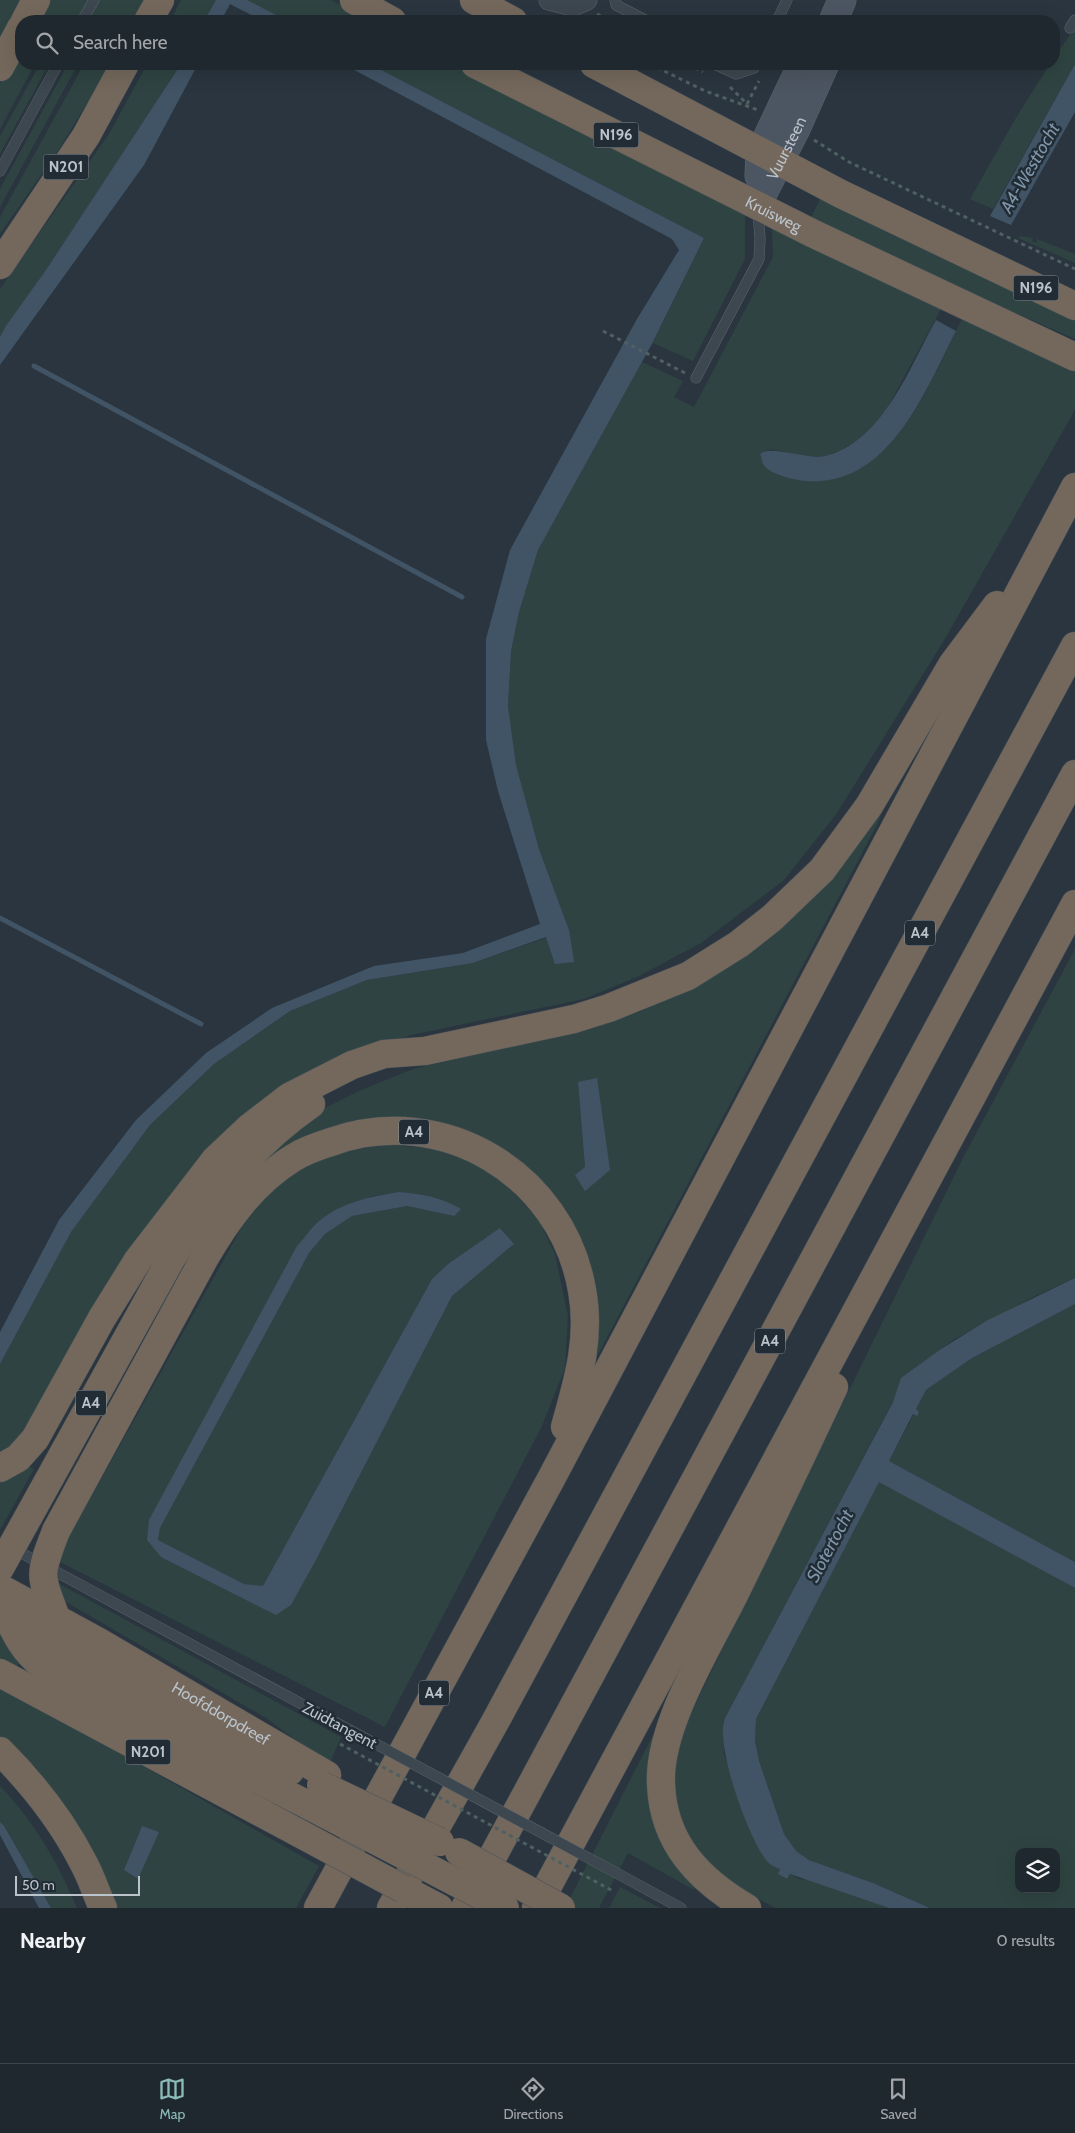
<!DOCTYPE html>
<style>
body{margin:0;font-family:Cabin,sans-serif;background:#2d343b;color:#f1f3f6}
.controls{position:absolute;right:15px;bottom:15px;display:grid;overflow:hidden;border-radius:10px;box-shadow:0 5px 20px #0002}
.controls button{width:45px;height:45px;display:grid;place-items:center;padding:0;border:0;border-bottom:1px solid #3d444b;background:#20282f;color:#f1f3f6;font:25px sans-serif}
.scale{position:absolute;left:15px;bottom:12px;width:125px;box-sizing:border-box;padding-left:5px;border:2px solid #bac2ca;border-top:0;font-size:14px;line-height:18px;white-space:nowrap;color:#bac2ca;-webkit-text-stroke:4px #222c35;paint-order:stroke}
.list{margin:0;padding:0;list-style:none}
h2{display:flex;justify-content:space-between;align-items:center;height:65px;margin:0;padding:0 20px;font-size:21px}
h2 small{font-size:16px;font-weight:400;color:#a2a6aa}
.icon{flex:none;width:28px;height:28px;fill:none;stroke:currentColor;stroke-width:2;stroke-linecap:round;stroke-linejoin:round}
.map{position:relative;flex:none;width:1075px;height:1908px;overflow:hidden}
.search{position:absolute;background:#20282f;box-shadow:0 5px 20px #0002;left:15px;right:15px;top:15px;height:55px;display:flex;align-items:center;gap:12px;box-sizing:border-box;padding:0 18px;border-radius:20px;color:#a2a6aa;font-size:19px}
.sheet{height:155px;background:#20282f}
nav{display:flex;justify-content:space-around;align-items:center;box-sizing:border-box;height:70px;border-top:1px solid #3d444b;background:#20282f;font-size:14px;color:#a2a6aa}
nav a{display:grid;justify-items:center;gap:2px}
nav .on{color:#8bbbb9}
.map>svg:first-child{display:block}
.green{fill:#2f4442;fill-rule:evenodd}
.water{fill:#415466}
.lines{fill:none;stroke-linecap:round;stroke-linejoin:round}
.stream{stroke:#415466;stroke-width:5}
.lane-casing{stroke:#5b656d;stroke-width:11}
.street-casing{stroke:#5b656d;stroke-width:21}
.secondary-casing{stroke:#5b656d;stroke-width:29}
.highway-casing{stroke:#48525a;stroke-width:29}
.path{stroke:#4e6061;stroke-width:3;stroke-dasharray:4 4;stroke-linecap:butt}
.lane{stroke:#3d474f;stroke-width:10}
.street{stroke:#3d474f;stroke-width:20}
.secondary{stroke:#4c5662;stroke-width:28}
.highway{stroke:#74685c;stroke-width:28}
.lane-bridge-casing{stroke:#5b656d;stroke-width:11;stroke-linecap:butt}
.highway-bridge-casing{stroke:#48525a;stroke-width:29;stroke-linecap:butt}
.path-bridge{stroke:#4e6061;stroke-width:3;stroke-dasharray:4 4;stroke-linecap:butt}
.lane-bridge{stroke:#3d474f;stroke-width:10}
.highway-bridge{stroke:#74685c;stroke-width:28}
.labels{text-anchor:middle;stroke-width:5;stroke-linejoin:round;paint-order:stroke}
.shield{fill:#222c35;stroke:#8c959d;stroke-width:1}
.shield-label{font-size:15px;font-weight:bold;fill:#bac2ca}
.street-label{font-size:16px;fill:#bac2ca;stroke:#222c35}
.water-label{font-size:18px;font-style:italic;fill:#7f95a9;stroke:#222c35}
</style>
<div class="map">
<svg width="1075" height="1908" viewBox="0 0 1075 1908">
<rect width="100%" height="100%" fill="#2a353f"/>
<path class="green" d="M0,0h26l-26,49z
M45,0h99l-11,21h-99z
M181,0h35l-12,21h-34z
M247,0h84l40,21h-83z
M1075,28v36l-82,145 -23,-10 47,-83 33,-52h4v-7z
M21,45v19h14l-35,65v-45z
M40,64h9l-49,90v-18z
M68,64h10l-78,143v-18z
M84,64h27l-50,82 -61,88v-17z
M147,64h34l-135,206 -46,67v-48l109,-155z
M370,64h80l112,60 183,89v46l-52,102 -40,-18 51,-105z
M820,199l255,120v20l-123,-54 -141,-67z
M772,228l169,81 -58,107 -22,22 -20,12 -16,6 -19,1 -35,-8 -11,4 3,11 4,4c14,4 32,13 47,13 82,-1 117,-102 148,-162l113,47v44l-129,227 -109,176 -53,67 -83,63 -62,33 -55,23 -173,36 -85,32 -59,35 -249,338 -18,12v-88l71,-132 79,-107 64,-61 76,-53 77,-31 106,-17 96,-33 -30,-81 -23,-84 -8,-59 3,-55 8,-39 19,-62 104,-188 41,19 -9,16 20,10 79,-150z
M1020,236l13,2 -1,3 4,2 1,-4 38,15v9l-57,-25z
M873,813l8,4 -289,549 -14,-120 -125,-113 -152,15 -147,174 35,-78 66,-83 66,-51 40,-20 52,-21 173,-40 53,-17 48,-21zM578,1082l32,88 -35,6 10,-8z
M1075,949v329l-40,18 -80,43 -14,10 -46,48 -172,325 1,32 19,56 23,49 14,10 -2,5 9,5 3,-5 9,5 14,1 76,28h-114l-34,-19 -26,-18 -17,-19 -13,-21 -8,-21 -3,-22 1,-27 12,-40 276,-563z
M389,1145l41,3 36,10 38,25 33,34 18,37 13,62 -3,52 -23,58 -157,301 -329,-167 186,-333c19,-27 47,-54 78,-68 21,-9 46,-11 69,-14zM399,1192l25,3 30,21 -47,-10 -55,10 -27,18 -16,19 -149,275 -2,12 86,44 19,2 169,-307 16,-15 53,-36 12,17 -61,51 -134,260 -42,59 -129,-75 171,-318 54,-26z
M1075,1304v258l-186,-101 25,-47 5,-2 -3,-3 10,-19 46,-32z
M23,1463l11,6 -34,61v-56z
M879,1481l196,107v320h-145l-57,-25 -64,-23 -13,-9 -12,-17 -25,-73 -4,-20 1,-22zM1019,1852h37v37h-37z
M54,1581l287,156 -12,28 -63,-47 -200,-116 -11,-11z
M0,1630l20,31 -5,10 -15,-9z
M0,1685l319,181 -23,42h-184l-112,-170zM142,1826l-4,53 -14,-9z
M653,1735l5,5 37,145 -1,5 -66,-37 -29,55h-34z
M0,1786c34,35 58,77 77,122h-26l-51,-86z
M620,1887l40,21h-51z"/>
<path class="water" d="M216,0h31l41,21h-25l-33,-17 -9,17h-17z
M181,64h17l-54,101 -144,200v-28l6,-11 40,-56z
M343,64h27l334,174 -51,104 -115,208 -19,62 -8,39 -3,55 8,59 23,84 30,81 5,32 -19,2 -9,-27 -73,26 -106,17 -77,31 -76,53 -64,61 -79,107 -71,132v-32l59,-112 77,-100 70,-67 66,-45 102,-42 89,-13 77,-29 -42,-133 -12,-51v-101l24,-89 127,-231 42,-69 -7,-11z
M1075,64v48l-64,113 -21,-9z
M936,320l20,11c-31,60 -67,157 -151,150 -10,-1 -37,-7 -42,-17 -2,-3 -1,-6 -3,-10 9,-10 47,6 65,2 58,-14 84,-88 111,-136z
M597,1078l13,92 -25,21 -10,-16 10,-8 -7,-85z
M399,1192c22,2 42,5 62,17l-7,7 -47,-10 -55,10 -27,18 -16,19 -149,275 -2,12 86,44 19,2 169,-307 16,-15 52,-36 14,16 -62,52 -134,260 -27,49 -15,10 -115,-58 -14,-17 2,-20 148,-274c7,-7 13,-17 21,-24 22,-19 53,-26 81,-30z
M1075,1278v26l-103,54 -46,32 -10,19 3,3 -2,4 -4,-2 -24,47 186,101v26l-196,-106 -123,237 -1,22 4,20 25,73 12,17 13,9 64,23 57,25h-41l-99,-34 -3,5 -9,-5 2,-5c-5,-2 -10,-4 -13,-8 -18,-21 -53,-117 -42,-143l168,-316 8,-24 40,-29 47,-29z
M0,1822l4,4 47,82h-12l-39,-73z
M142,1826l17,6 -21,47 -14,-9z"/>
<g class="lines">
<path class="stream" d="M34,366l428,231
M0,918l201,106"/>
<g class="lane-casing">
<path id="lane" d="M615,0l1,5 31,16
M82,21l12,-21
M777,21l10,-21
M1070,28l5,-8
M714,64l22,10 18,-6 2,-4
M0,171l58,-107
M696,378l63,-119 1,-20 -2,-29
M12,1548l336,181
M622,1876l59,32"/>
</g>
<g class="street-casing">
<path id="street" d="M549,0l24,6 14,-6"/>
</g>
<g class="secondary-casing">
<g id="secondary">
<path d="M833,21l9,-21"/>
<path d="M759,176l1,-23 42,-89"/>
<path id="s1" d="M757,205l38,-74 30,-67"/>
</g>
</g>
<g class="highway-casing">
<g id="highway">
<path d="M354,0l38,21"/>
<path d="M474,0l39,21"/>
<path d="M25,21l11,-21"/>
<path d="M148,21l12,-21"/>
<path id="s2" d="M475,64l339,170 261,123"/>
<path d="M594,64l247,130 234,112"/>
<path d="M0,67l21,-39"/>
<path d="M0,265l86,-129 39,-72"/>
<path d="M0,1468l18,-10 17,-19 67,-121 36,-58 77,-100 35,-33 39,-30 63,-32 32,-11 41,-3 149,-32 35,-11 79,-32 51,-32 33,-26 50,-48 47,-64 83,-141 45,-60"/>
<path d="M0,1568l171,-309c38,-60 81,-114 140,-155"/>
<path id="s3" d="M0,1588l99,54 228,133"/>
<path d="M0,1601c12,24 20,48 42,64l138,75 130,66"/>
<path d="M57,1620c-17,-45 -19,-43 -1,-89l148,-272c23,-40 49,-76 89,-101 11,-7 25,-12 38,-16 111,-40 231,32 251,148 9,48 -4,91 -17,137"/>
<path d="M16,1628l224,121 50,22"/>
<path d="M0,1673l297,159"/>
<path d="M0,1751c32,32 62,70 83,111 8,14 13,31 20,46"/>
<path d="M403,1889l36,19"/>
<path d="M318,1908l233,-429 524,-992"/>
<path d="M391,1908l104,-186 580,-1076"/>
<path d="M465,1908l610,-1134"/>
<path d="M536,1908l539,-1004"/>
<path d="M747,1908c-48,-28 -84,-65 -86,-124 -3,-57 47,-137 73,-189 34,-69 67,-138 100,-208"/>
</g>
</g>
<path class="path" d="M597,14l13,7
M650,64l55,27 53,19
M688,64l15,8
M730,87l17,17
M747,104l12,-23
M814,140l35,22 226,107
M603,331l82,42"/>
<use href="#lane" class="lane"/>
<use href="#street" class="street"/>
<use href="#secondary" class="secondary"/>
<use href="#highway" class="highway"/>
<g class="lane-bridge-casing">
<path id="lane-bridge" d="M348,1729l274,147"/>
</g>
<g class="highway-bridge-casing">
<path id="highway-bridge" d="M321,1785l119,57
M310,1806l195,102
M297,1832l106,57
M459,1852l102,56"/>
</g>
<path class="path-bridge" d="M340,1744l273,147"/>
<use href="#lane-bridge" class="lane-bridge"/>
<use href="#highway-bridge" class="highway-bridge"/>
</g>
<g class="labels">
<g class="shield">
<rect x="593.5" y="122.5" width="45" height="25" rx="4"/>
<rect x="43.5" y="154.5" width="45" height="25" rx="4"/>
<rect x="1013.5" y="275.5" width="45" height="25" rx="4"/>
<rect x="905" y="920.5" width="30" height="25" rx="4"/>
<rect x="399" y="1119.5" width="30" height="25" rx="4"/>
<rect x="755" y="1328.5" width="30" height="25" rx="4"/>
<rect x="76" y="1390.5" width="30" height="25" rx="4"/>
<rect x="419" y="1680.5" width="30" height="25" rx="4"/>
<rect x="125.5" y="1739.5" width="45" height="25" rx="4"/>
</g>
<g class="shield-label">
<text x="616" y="140">N196</text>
<text x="66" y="172">N201</text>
<text x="1036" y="293">N196</text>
<text x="920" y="938">A4</text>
<text x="414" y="1137">A4</text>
<text x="770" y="1346">A4</text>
<text x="91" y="1408">A4</text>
<text x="434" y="1698">A4</text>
<text x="148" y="1757">N201</text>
</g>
<g class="street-label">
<text dy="6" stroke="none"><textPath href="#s1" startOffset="64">Vuursteen</textPath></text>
<text dy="6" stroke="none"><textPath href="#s2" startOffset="334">Kruisweg</textPath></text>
<text dy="6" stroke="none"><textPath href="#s3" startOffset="254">Hoofddorpdreef</textPath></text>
<text transform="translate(340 1725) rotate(28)" y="6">Zuidtangent</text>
</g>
<g class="water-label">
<text transform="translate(1030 168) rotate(-60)" y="6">A4-Westtocht</text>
<text transform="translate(830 1546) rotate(-62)" y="6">Slotertocht</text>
</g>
</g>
</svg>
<div class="controls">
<button><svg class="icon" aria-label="layers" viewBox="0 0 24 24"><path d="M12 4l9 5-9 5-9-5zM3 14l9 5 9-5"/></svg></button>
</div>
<div class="scale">50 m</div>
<div class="search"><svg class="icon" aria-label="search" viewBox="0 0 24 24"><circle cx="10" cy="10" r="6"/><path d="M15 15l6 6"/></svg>Search here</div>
</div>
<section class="sheet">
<h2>Nearby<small>0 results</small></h2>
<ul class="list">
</ul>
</section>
<nav>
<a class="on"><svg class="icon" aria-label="map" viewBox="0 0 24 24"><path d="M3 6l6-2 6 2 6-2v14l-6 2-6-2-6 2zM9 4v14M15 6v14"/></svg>Map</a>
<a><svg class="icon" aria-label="directions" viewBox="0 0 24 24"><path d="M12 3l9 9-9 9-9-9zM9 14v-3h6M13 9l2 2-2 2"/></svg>Directions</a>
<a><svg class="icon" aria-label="saved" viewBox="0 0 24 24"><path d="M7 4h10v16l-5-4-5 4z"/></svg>Saved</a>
</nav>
